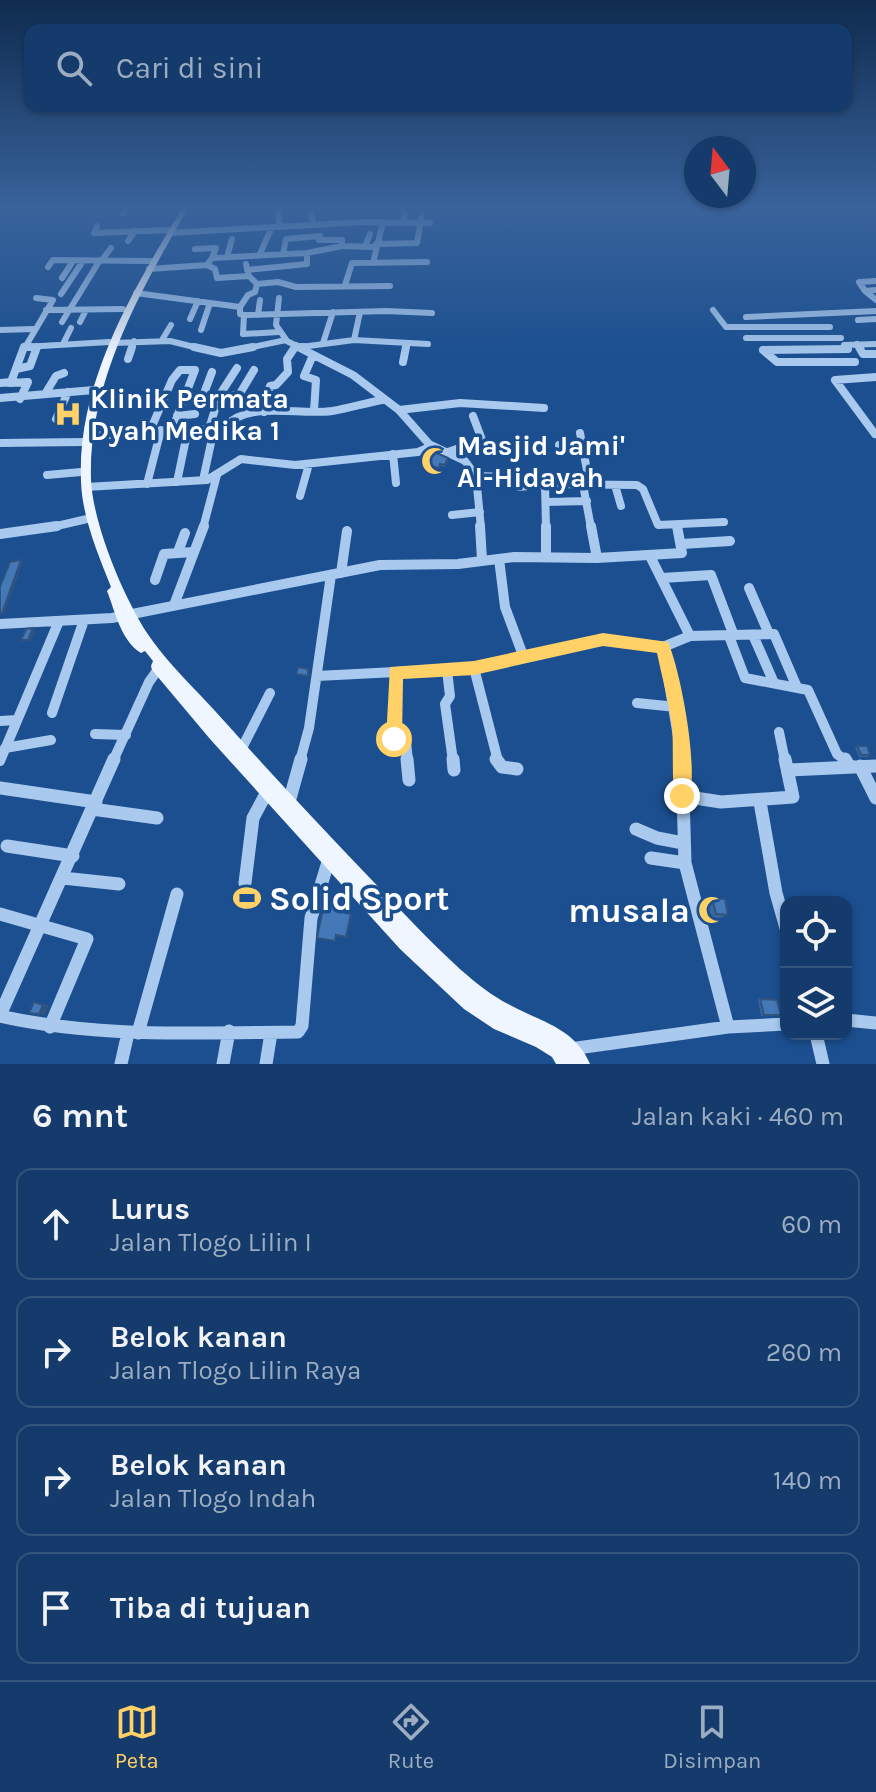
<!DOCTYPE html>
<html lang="id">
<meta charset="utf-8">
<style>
body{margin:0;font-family:Karla,sans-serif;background:#1d4271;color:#f1f3f6}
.controls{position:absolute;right:24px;bottom:24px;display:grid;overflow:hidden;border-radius:16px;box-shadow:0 2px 6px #0004}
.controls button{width:72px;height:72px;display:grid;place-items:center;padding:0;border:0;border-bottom:2px solid #33557e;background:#143b6b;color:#f1f3f6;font:40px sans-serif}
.compass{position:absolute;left:684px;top:136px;width:72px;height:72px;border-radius:50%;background:#143b6b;box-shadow:0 2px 6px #0004;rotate:344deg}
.stop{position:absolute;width:24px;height:24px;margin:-18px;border:6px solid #ffd166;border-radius:50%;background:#fff}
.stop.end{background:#ffd166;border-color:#fff;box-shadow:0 2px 8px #0008}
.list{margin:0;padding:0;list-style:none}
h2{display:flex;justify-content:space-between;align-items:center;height:104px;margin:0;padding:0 32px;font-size:34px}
h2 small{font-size:26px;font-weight:400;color:#9dadc1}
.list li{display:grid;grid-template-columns:52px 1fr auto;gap:24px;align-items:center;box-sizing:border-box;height:112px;margin:0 16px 16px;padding:0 16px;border:2px solid #33557e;border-radius:16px}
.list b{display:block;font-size:30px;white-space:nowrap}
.list p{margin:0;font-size:26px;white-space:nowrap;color:#9dadc1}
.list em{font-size:26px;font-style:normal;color:#9dadc1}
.icon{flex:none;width:44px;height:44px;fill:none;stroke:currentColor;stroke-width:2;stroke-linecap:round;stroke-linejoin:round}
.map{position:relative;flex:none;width:876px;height:1064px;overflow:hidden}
.search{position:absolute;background:#143b6b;box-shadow:0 2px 6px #0004;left:24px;right:24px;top:24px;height:88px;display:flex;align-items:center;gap:20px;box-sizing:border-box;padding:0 28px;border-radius:16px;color:#9dadc1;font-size:30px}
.sheet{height:616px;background:#143b6b}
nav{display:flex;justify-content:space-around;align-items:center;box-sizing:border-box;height:112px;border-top:2px solid #33557e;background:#143b6b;font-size:22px;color:#9dadc1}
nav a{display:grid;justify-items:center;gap:4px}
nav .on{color:#ffd166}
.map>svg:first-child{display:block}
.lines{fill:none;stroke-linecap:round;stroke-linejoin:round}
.minor-far3{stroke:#a9c9ee;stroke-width:6}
.minor-far2{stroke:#a9c9ee;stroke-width:8}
.minor-far1{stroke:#a9c9ee;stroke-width:10}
.minor{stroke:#a9c9ee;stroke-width:13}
.major{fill:#f0f6ff;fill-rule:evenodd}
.wall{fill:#3a679d}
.shaded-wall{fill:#305480}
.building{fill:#4478b7;stroke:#305480;stroke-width:2}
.route{fill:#ffd166}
.labels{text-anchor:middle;stroke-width:7;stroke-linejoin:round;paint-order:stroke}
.poi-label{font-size:28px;font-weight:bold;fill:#fff;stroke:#1b4f8f;text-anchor:start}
.near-poi-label{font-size:34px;font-weight:bold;fill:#fff;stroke:#1b4f8f;text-anchor:start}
</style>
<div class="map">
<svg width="876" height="1064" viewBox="0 0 876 1064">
<rect width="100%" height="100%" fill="#1b4f8f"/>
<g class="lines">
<path class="minor-far3" d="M278,210l2,17
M310,210l4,15
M402,210l3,3 -2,10
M123,213l2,-3
M97,226l-3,7 75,-3
M170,233l193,-11 67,1
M319,240h23
M128,241l7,-10
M376,244l41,-1 5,-29
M342,246l33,1
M365,247l5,-13
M195,249l21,-1 -4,10
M283,254l3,-15 34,-3
M259,256l13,-29
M227,257l5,-18
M102,260l9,-12
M373,263l10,-41
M207,265l8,4 2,9 32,-2
M48,267l5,-7 97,1
M149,269l58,-4 5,-7 95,-5 35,-7v-6
M247,270l60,-6v-11
M62,278l11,-17
M257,284l21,-2 18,5 94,-1
M345,285l7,-22 75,-1
M876,290l-11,1 11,9
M865,291l-6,-9 17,-1
M136,293l104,14v7l4,1 -1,19 36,-2
M61,294l22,-33
M279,298l-3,27 11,16 15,8
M240,307l8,-12 7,-3 2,-8 -8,-8 -3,-12
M46,310l77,-1
M713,310l13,17h104
M244,315l142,-4 46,2
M258,315l2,-15
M746,317l130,-6
M190,319l8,-18
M858,320l18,-1
M62,322l38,-62
M80,322l6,-12
M0,330l33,-1
M201,330l9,-27
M746,338h95
M162,340l9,-15
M354,340l6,-28
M113,343l57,-2 32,8
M323,343l10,-31
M63,344l8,-16
M857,344l3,5
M844,345l32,-1
M24,347l85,-5
M301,347l53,-7 74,4
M24,349l29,-49 -17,-2
M131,349l3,-8
M243,349l43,-9
M294,349l2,-4
M405,349l1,-5"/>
<path class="minor-far2" d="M24,347h8
M194,347l27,6 32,-6
M298,347l55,28 46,35 30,34 36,17 11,15 5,52
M301,347h3
M859,347l4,7h13
M763,350l14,12h78
M763,350l85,-1
M313,355l-9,21 12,4 -2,31
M128,359l4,-12
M403,362l3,-15
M16,369l14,-3 7,-19
M212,372l-9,24 36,-1 15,-25
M0,383l11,-1 13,-35
M10,383l18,-1 -8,17
M45,394l11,-18 8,-3
M0,398l94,-8
M399,410l61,-7 84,5
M264,412l6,-26 6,-1 12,-13 -1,-13 8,-12
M177,416l18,-2
M56,419l12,-27
M209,429l10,-33 18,-28
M150,431l22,-51 8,-10h15l-23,60
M580,433l9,48 -5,9 7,38
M875,434l-40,-54 41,-3
M90,436l133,-8c27,-29 74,-12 109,-17 17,-3 34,-8 50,-11
M0,443l84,-1
M559,445l23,2
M448,452l34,-12 -9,-24
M393,454l3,29
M47,475l34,-3
M476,476l34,1 9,10 26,-3 92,1 6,4 15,36 66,-3
M203,480l11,-51
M177,482l11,-53
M147,484l14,-54
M545,484l1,44
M615,485l6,21
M86,487l121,-7 34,-21 54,6 123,-13 14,-6
M300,496l9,-32
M546,502l41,-1
M452,515l28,-3
M677,525l1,3
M48,528l39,-9
M203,528l14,-53"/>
<path class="minor-far1" d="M480,526l2,34
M546,526v31
M591,526l6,32
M0,534l57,-8
M682,544l48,-3
M178,552l7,-19
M650,556l40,80
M499,559l6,48 19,51
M341,573l6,-42
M662,578l49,-3 23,61
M155,580l9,-26 29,-2
M749,588l20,46
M174,605l30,-79
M0,624l112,-6 268,-53 78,-1 56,-7 83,1 85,-5 -5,-27
M753,635l21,48
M729,636l16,42 63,12 29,64 9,7
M663,647l19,114
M663,647l27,-11 84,-2 22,51
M474,668l24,93
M447,670l3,26 -5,8 8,57
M395,672l-1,66 12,3 2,20
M317,676l157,-8 129,-29 60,8
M637,703l39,4
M52,713l32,-93
M0,721l17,-1
M779,732l6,29
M95,734l31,1
M5,748l46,-8
M241,750l29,-57
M0,761l59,-140
M113,761l36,-79 10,-14
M300,761l9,-33 22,-153"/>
<path class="minor" d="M407,759l2,21
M453,759l1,11
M496,759l6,8 15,2
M682,759l3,104 43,164
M845,759l4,7
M860,766l16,32
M789,770l87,-4
M0,788l96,14
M682,796l39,6 72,-5 -8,-38
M289,802l12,-43
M760,802l16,91 10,35
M92,809l65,9
M636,829l21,9 26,5
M7,846l66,10
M651,858l34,5
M63,878l56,6
M245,883l8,-65 14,-26
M0,914l87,25 -37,88
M0,1015l114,-256
M0,1016c98,22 198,17 298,16l4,-6 9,-108 18,-59
M846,1020l30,3
M138,1033l39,-139
M816,1034l7,30
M570,1049l158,-22 58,-3
M121,1064l7,-31
M223,1064l6,-33
M266,1064l5,-31"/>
<path class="major" d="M181,210h6c-47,82 -99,172 -96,270 2,44 32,116 56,153 16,24 36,44 55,64 17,18 33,36 49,54 38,42 77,83 116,124 31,32 61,65 94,95 15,13 31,26 49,35 31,17 65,23 80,59h-34l-4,-7 -16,-10 -42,-18 -30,-20 -64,-60 -190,-210 -58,-69 -1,-4 2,-5 -8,-10 -4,2c-20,-12 -26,-42 -34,-62l4,-4c-13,-33 -29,-70 -30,-106 -4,-98 51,-189 100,-271z"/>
</g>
<path class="wall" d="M448,461l-3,6 -5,-1 -1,4 -18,-3v-2z
M857,746l13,9 -2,2h-9l-4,-10z
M712,898l16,17 -7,3 -12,-1 -4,-16z
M758,999h2l21,16 -20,1z"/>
<path class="shaded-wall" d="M21,560l2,2 -19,53 -2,-2z
M33,628l2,2 -5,12 -2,-2z
M351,914l1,2 -5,22 -1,-1z
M34,1002l15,3 -4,10 -6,-1z"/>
<path class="building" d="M432,451l16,7 -3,7 -5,-1 -1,4 -18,-3 4,-11z
M21,560l-19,53h-2v-26l10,-25z
M33,628l-5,12h-7l5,-11z
M298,667l10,2v7l-12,-2z
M857,746h10l3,9h-9z
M712,898l13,1 3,16 -12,-1z
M325,899l19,4 -2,9 9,2 -5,23 -10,-2 -1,6 -18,-3z
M760,999l17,1 4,15h-17z
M34,1002l9,3 -4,9 -10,-1z"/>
<linearGradient id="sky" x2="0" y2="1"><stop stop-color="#0f2b4f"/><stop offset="0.58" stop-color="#39639b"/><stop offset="1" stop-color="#39639b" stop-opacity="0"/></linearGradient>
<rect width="876" height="359" fill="url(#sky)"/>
<path class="route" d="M603,633l65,9c13,30 32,131 20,160l-6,2 -6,-2c-5,-11 -2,-58 -4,-75 -3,-25 -10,-50 -15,-74l-54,-7 -129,29 -71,4 -1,60 -2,6h-12l-2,-6 4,-72 84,-6z"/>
<defs>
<g id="hospital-bare" transform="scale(2.16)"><path d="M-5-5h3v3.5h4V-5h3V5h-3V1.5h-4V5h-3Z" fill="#ffd166" stroke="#1b4f8f" stroke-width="2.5" paint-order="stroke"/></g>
<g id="mosque-bare" transform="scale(2.16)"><path d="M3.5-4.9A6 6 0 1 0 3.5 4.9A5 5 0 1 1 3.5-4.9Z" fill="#ffd166" stroke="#1b4f8f" stroke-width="2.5" paint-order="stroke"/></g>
<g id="stadium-bare" transform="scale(2.16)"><path d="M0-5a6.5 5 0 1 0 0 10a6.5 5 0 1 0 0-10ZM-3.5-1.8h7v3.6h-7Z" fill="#ffd166" stroke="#1b4f8f" stroke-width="2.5" paint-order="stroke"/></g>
</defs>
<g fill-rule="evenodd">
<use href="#hospital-bare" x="68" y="414"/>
<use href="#mosque-bare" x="435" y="461"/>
<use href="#stadium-bare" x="247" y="898"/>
<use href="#mosque-bare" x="712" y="910"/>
</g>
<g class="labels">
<g class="poi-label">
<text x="90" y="408">Klinik Permata<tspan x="90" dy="32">Dyah Medika 1</tspan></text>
<text x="457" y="455">Masjid Jami'<tspan x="457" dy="32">Al-Hidayah</tspan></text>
</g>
<g class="near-poi-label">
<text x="269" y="910">Solid Sport</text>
<text x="690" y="922" text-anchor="end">musala</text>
</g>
</g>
</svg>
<div class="controls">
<button><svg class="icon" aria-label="locate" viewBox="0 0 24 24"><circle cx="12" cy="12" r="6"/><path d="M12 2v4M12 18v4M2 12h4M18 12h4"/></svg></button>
<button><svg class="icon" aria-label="layers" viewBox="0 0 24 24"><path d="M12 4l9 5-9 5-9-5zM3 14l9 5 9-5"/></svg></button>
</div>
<svg class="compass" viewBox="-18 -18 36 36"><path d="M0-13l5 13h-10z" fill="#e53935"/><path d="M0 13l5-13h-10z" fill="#9dadc1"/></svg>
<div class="stop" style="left:394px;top:739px"></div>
<div class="stop end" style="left:682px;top:796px"></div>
<div class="search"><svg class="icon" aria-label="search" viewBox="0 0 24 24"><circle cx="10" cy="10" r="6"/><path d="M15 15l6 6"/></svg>Cari di sini</div>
</div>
<section class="sheet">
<h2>6 mnt<small>Jalan kaki · 460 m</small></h2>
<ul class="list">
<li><svg class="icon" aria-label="ahead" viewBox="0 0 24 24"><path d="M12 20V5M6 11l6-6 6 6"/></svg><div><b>Lurus</b><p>Jalan Tlogo Lilin I</p></div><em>60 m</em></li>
<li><svg class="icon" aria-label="right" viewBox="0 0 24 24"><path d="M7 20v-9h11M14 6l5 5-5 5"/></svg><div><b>Belok kanan</b><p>Jalan Tlogo Lilin Raya</p></div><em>260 m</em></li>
<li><svg class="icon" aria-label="right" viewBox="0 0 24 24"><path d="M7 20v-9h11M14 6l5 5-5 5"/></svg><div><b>Belok kanan</b><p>Jalan Tlogo Indah</p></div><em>140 m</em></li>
<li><svg class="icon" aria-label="arrive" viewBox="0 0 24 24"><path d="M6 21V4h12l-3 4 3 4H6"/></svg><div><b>Tiba di tujuan</b></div></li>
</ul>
</section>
<nav>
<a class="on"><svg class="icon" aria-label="map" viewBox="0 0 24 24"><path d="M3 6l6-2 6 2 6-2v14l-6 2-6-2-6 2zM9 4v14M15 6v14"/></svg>Peta</a>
<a><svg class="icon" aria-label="directions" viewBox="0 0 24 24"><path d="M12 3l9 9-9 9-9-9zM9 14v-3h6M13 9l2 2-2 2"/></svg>Rute</a>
<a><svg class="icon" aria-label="saved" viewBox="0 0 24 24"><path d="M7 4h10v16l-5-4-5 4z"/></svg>Disimpan</a>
</nav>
